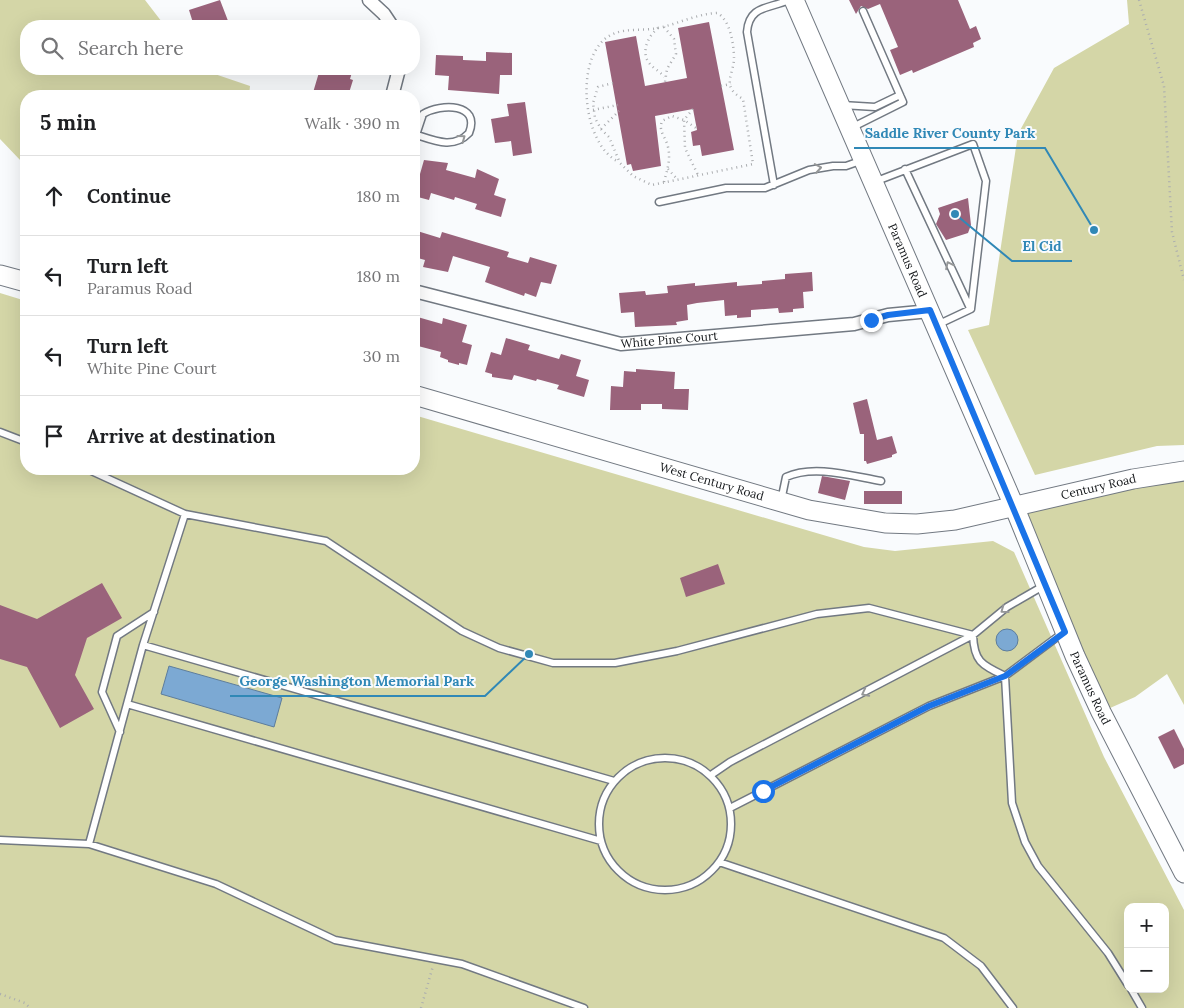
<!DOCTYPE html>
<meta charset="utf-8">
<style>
body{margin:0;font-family:Lora,serif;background:#f6f6f6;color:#202124}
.controls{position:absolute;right:15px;bottom:15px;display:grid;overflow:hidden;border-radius:10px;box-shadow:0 5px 20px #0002}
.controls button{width:45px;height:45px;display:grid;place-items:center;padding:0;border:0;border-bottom:1px solid #e0e0e0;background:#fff;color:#202124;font:25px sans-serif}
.stop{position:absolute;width:15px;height:15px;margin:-11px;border:4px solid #1a73e8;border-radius:50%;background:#fff}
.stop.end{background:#1a73e8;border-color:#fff;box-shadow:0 1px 5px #0008}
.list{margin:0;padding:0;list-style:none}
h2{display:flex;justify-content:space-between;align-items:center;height:65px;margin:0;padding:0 20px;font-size:21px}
h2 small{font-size:16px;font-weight:400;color:#757577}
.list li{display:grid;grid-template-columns:32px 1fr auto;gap:15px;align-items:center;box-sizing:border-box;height:80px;padding:0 20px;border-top:1px solid #e0e0e0}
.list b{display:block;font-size:19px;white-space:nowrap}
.list p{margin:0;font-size:16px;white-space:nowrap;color:#757577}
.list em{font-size:16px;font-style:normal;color:#757577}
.icon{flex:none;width:28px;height:28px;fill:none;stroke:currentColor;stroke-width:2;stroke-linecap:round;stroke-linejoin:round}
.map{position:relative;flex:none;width:1184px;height:1008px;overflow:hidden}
.search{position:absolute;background:#fff;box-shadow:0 5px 20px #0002;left:20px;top:20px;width:400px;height:55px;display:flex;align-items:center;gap:12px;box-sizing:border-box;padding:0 18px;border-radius:20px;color:#757577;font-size:19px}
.panel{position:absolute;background:#fff;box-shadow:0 5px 20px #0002;left:20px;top:90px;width:400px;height:385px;border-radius:20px}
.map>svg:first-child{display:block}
.green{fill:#d4d6a7;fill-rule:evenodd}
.water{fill:#7ca9d3;stroke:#5d7d9c}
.building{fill:#9a637b}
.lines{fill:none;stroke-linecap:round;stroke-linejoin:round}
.lane-casing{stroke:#727982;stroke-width:9}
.street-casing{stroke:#727982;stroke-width:15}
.secondary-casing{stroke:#727982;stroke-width:21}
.path{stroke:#aaacaf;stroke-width:2.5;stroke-dasharray:1 4;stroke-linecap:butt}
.lane{stroke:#fff;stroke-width:6}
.street{stroke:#fff;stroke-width:12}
.secondary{stroke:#fff;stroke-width:19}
.oneway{stroke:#959798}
.route{stroke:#1a73e8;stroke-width:6}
.labels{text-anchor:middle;stroke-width:4;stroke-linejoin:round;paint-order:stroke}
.street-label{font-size:12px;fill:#14171a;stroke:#f9fbfd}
.leader{fill:none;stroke:#3088b6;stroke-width:2}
.callout-dot{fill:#3088b6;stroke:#f9fbfd;stroke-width:2}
.callout-label{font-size:14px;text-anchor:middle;font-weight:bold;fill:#3088b6;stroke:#f9fbfd;stroke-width:4;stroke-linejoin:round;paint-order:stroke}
</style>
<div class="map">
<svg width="1184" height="1008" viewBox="0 0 1184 1008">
<rect width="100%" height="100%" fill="#f9fbfd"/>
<path class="green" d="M0,0h145l20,26h-139v43h174l50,17 -1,10h-223v102l-5,-37 -21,-22z
M1127,0h57v445l-27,1 -122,29 -67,-145 21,-5 29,-191 36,-66 75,-44z
M0,293l26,8v168h388v-54l450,132 31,4 98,-10 21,11 90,205 80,153v98h-1184zM1128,907h37v82h-37z
M1184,471v234l-17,-31 -32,23 -34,15 -87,-206z"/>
<path class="water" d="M996 640a11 11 0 1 1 22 0a11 11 0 1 1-22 0Z
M169,666l113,32 -8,29 -113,-33z"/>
<path class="building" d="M220,0l10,26h-36l-5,-16z
M849,0h109l12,29 6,-3 5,13 -8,4 1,4 -61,26 -1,-3 -12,5 -10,-25 8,-3 -18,-43 -12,5 -7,-3 -5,8z
M709,22l25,128 -32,6 -2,-11 -7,1 -2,-14 6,-2 -4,-21 -38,7 6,50 -28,5 -2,-7 -4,1 -22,-123 31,-6 9,50 42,-8 -9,-50z
M486,52l26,1v22h-12l-1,19 -51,-4 1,-14 -14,-1 1,-20 27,1v4l23,1z
M320,69h33l-3,10 3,1 -5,16h-36z
M525,102l7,51 -19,3 -2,-15 -16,2 -4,-24 18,-3 -2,-12z
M424,160l24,3 -2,7 29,8 2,-9 22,10 -5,16 12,4 -5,18 -26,-8 2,-5 -22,-7 -1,3 -23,-7 -2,7 -15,-4v-24l6,2z
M968,198l3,27 -3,8 -22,7 -10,-16 4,-10 -2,-6z
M414,230l26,8 2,-6 67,20 -2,5 21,6 2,-6 27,8 -6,19 -10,-2 -5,15 -11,-4 -1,3 -39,-14 5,-15 -27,-8 -10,-3 -5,16 -25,-5 2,-7 -11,-3z
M812,272l1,19 -10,1 1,16 -11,1v3l-14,1 -1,-5 -27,2v7l-14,1v-3l-12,1 -1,-16 -27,3 -10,2 1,15 -12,2 1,3 -42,2 -1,-15 -13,1 -2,-20 26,-2 1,4 22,-2 -1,-7 28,-3v3l42,-4v4l25,-2v-3l23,-2v-5z
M414,316l28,8 1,-6 24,7 -5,17 10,3 -5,20 -8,-2v2l-11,-3v-2l-8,-3 1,-5 -23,-6 1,-2 -5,-2z
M506,338l24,7 -2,5 31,9 2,-5 20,6 -5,16 13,4 -5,17 -27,-8 2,-4 -22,-6 -1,2 -22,-6 -2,5 -20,-3v-3l-7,-2 6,-20 10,3z
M636,369l39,3 -1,17h15l-1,21 -26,-1v-5h-21v6h-31l1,-24 12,1 1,-16 12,1z
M867,399l10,41 15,-4 5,17 -5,2v2l-25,7 -1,-3h-2v-27h-4l-7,-31z
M822,476l28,5 -5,19 -27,-7z
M864,491h38v13h-38z
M718,564l7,20 -39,13 -6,-19z
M102,583l20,35 -35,20 -12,37 19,34 -34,19 -33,-61 -27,-8v-54l37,14z
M1174,729l10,20v15l-10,5 -16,-32z"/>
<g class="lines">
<g class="lane-casing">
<path id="lane" d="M842,105l33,2 25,-12
M851,128l52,-26 -40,-91
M414,134c19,6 39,16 55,-1 12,-30 -28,-30 -46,-19l-7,21
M905,169l65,139
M874,182l99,-38 13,37 -15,128
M774,185l-27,-153c2,-27 22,-23 42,-32
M659,202l67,-14h39l44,-18 24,-4h13l17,-6
M937,325l34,-16
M0,432l26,10
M87,469l98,45 141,27 136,90 37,17 54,15h62l62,-12 140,-37 52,-6 104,27c1,27 9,30 32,41l7,127 13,39 13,24 70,87 20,32
M781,501l5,-24c28,-13 66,-1 95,4
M143,645l471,136
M127,704l474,137
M120,732l-18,-40 15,-56 37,-24
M599 824a66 66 0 1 1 132 0a66 66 0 1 1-132 0Z
M711,775l19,-13 243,-127 34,-28 38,-22
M730,808l199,-102 76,-30 59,-44
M0,840l89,4 127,40 119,56 127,24 122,44
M89,844l54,-199 42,-131
M719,862l225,76 37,28 32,42
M1131,989l11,19"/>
</g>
<g class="street-casing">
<g id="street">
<path d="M369,0l15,14 8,12"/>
<path d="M392,96l7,-27"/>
<path id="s1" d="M414,291l207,53 233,-20 34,-9 42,-4"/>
</g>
</g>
<g class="secondary-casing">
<g id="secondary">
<path id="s2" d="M794,0l220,506 61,150 26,56 83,161"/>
<path d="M0,275l26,7"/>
<path id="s3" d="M414,395l395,115 76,13 32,1 38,-4 178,-41 51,-8"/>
</g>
</g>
<path class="path" d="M1139,0l25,86 8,146 12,48
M664,27l10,12 2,15 -9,15 -2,13
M658,28c-10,8 -18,25 -8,36 4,5 10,7 14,13
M613,83l-15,4 -5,16 2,15 6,11 8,8 11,26 13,13 19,9 101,-21 -10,-65c-23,-13 -9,-24 -9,-41 0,-13 -4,-39 -17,-45 -21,1 -39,11 -59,15 -14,3 -32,0 -45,6 -40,17 -32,111 6,128
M721,86l10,-2
M693,109l-9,11 1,28 13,27
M593,110l25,-5
M601,129l18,-18
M668,169l9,10
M664,182c3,-12 7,-22 4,-35 -2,-10 -10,-15 -6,-26l10,-5 12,4 12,8
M0,994l25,9 5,5
M421,1008l12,-42"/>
<use href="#lane" class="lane"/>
<use href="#street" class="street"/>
<use href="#secondary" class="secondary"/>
</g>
<defs><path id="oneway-chevron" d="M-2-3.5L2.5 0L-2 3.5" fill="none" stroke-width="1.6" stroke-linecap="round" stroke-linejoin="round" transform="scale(1.25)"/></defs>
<g class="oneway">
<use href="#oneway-chevron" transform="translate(462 138) rotate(-36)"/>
<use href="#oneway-chevron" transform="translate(818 168) rotate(-10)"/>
<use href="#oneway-chevron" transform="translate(949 265) rotate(-116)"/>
<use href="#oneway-chevron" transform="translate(1004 610) rotate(144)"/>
<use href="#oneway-chevron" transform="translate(865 693) rotate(153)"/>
</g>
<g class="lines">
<path class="route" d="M763,791l166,-85 76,-30 60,-44 -135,-322 -42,5 -17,5"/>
</g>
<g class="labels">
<g class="street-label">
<text dy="4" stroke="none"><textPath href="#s2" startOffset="284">Paramus Road</textPath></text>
<text dy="4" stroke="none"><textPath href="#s1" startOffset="262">White Pine Court</textPath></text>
<text dy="4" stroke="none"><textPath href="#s3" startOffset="310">West Century Road</textPath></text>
<text dy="4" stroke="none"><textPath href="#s3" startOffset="706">Century Road</textPath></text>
<text dy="4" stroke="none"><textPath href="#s2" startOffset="749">Paramus Road</textPath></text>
</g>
</g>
<path class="leader" d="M1094 230L1045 148H854M955 214L1012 261H1072M529 654L485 696H230"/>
<g class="callout-dot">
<circle cx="1094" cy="230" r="5"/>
<circle cx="955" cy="214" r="5"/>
<circle cx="529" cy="654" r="5"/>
</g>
<g class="callout-label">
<text x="950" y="138">Saddle River County Park</text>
<text x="1042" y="251">El Cid</text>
<text x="357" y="686">George Washington Memorial Park</text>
</g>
</svg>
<div class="controls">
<button>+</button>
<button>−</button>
</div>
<div class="stop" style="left:763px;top:791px"></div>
<div class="stop end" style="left:871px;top:320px"></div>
<div class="search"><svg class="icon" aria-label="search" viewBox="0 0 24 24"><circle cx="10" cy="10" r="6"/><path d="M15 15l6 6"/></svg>Search here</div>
<section class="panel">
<h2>5 min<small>Walk · 390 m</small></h2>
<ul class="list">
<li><svg class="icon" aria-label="ahead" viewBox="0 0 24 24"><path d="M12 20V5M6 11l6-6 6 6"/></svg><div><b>Continue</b></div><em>180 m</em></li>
<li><svg class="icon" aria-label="left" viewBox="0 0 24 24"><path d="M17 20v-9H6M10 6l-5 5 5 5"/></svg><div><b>Turn left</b><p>Paramus Road</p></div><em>180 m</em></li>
<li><svg class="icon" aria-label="left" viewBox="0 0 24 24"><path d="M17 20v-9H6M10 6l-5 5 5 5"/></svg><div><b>Turn left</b><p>White Pine Court</p></div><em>30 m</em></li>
<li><svg class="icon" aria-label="arrive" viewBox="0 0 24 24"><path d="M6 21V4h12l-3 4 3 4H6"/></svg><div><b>Arrive at destination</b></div></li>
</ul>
</section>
</div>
